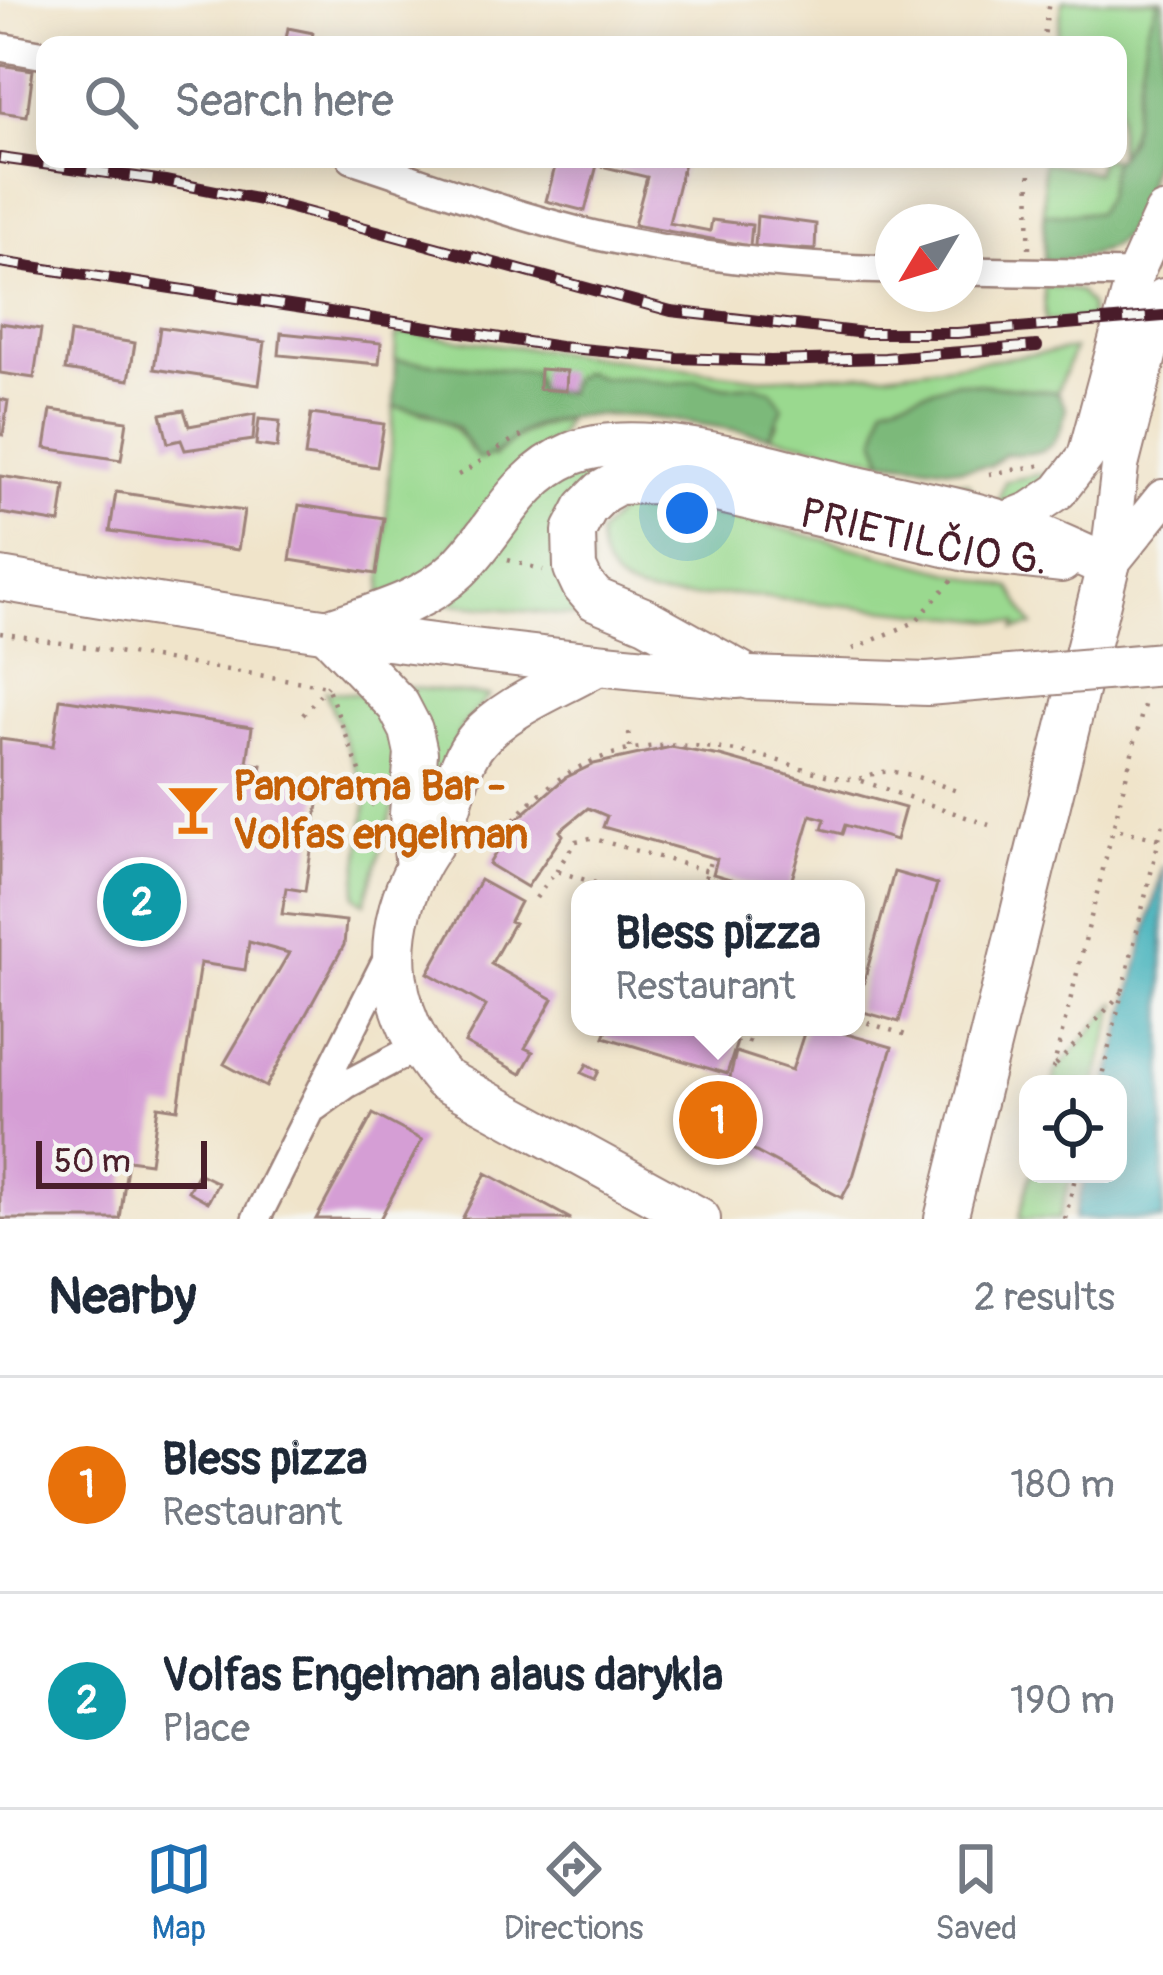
<!DOCTYPE html>
<meta charset="utf-8">
<style>
body{margin:0;font-family:Pangolin,sans-serif;background:#f2f2f3;color:#1f2937}
.controls{position:absolute;right:36px;bottom:36px;display:grid;overflow:hidden;border-radius:24px;box-shadow:0 6px 30px #0003}
.controls button{width:108px;height:108px;display:grid;place-items:center;padding:0;border:0;border-bottom:3px solid #e0e1e3;background:#fff;color:#1f2937;font:60px sans-serif}
.compass{position:absolute;left:875px;top:204px;width:108px;height:108px;border-radius:50%;background:#fff;box-shadow:0 6px 30px #0003;rotate:232deg}
.scale{position:absolute;left:36px;bottom:30px;width:171px;box-sizing:border-box;padding-left:12px;border:6px solid #4a1f2b;border-top:0;font-size:33px;line-height:42px;white-space:nowrap;color:#4a1f2b;-webkit-text-stroke:9px #f6f6f2;paint-order:stroke}
.you{position:absolute;left:687px;top:513px;width:42px;height:42px;margin:-30px;border:9px solid #fff;border-radius:50%;background:#1a73e8;box-shadow:0 0 0 18px #1a73e833}
.badge{display:grid;place-items:center;width:78px;height:78px;border-radius:50%;background:#1f6fb2;color:#fff;font-size:39px;font-weight:700}
.pin{position:absolute;translate:-50% -50%;border:6px solid #fff;box-shadow:0 3px 12px #0006}
.popup{position:absolute;left:571px;top:880px;width:294px;height:156px;box-sizing:border-box;display:grid;place-content:center;border-radius:24px;background:#fff;filter:drop-shadow(0 3px 9px #0005);font-size:39px;white-space:nowrap;color:#747a83}
.popup b{font-size:45px;color:#1f2937}
.popup::after{content:'';position:absolute;left:50%;top:100%;margin-left:-24px;border:24px solid transparent;border-top-color:#fff}
.list{margin:0;padding:0;list-style:none}
h2{display:flex;justify-content:space-between;align-items:center;height:156px;margin:0;padding:0 48px;font-size:51px}
h2 small{font-size:39px;font-weight:400;color:#747a83}
.list li{display:grid;grid-template-columns:78px 1fr auto;gap:36px;align-items:center;box-sizing:border-box;height:216px;padding:0 48px;border-top:3px solid #e0e1e3}
.list b{display:block;font-size:45px;white-space:nowrap}
.list p{margin:0;font-size:39px;white-space:nowrap;color:#747a83}
.list em{font-size:39px;font-style:normal;color:#747a83}
.icon{flex:none;width:66px;height:66px;fill:none;stroke:currentColor;stroke-width:2;stroke-linecap:round;stroke-linejoin:round}
.map{position:relative;flex:none;width:1163px;height:1219px;overflow:hidden}
.search{position:absolute;background:#fff;box-shadow:0 6px 30px #0003;left:36px;right:36px;top:36px;height:132px;display:flex;align-items:center;gap:30px;box-sizing:border-box;padding:0 42px;border-radius:24px;color:#747a83;font-size:45px}
.sheet{height:588px;background:#fff}
nav{display:flex;justify-content:space-around;align-items:center;box-sizing:border-box;height:168px;border-top:3px solid #e0e1e3;background:#fff;font-size:33px;color:#747a83}
nav a{display:grid;justify-items:center;gap:6px}
nav .on{color:#1f6fb2}
.map>svg:first-child{display:block}
.green{fill:#9ad98f;stroke:#727c5d;stroke-width:3}
.forest{fill:#7bb97a;stroke:#626c52;stroke-width:3}
.water{fill:#40b0ba;stroke:#456872;stroke-width:3}
.building{fill:#d59ed5}
.lines{fill:none;stroke-linecap:round;stroke-linejoin:round}
.minor-casing{stroke:#9d827a;stroke-width:32}
.secondary-casing{stroke:#9d827a;stroke-width:40}
.primary-casing{stroke:#9d827a;stroke-width:46}
.path{stroke:#9d827a;stroke-width:4.5;stroke-dasharray:3 9;stroke-linecap:butt}
.minor{stroke:#fff;stroke-width:27}
.secondary{stroke:#fff;stroke-width:36}
.primary{stroke:#fff;stroke-width:42}
.rail-casing{stroke:#4a1f2b;stroke-width:12}
.rail{stroke:#f6f6f2;stroke-width:8;stroke-dasharray:22;stroke-linecap:butt}
.primary-bridge-casing{stroke:#9d827a;stroke-width:46;stroke-linecap:butt}
.primary-bridge{stroke:#fff;stroke-width:42}
.labels{text-anchor:middle;stroke-width:9;stroke-linejoin:round;paint-order:stroke}
.street-label{font-size:42px;fill:#4a1f2b;stroke:#f6f6f2}
.food-label{font-size:42px;font-weight:bold;fill:#c56008;stroke:#f6f6f2;text-anchor:start}
</style>
<div class="map">
<svg width="1163" height="1219" viewBox="0 0 1163 1219">
<rect width="100%" height="100%" fill="#f6f6f2"/>
<filter id="ink" filterUnits="userSpaceOnUse"><feTurbulence type="fractalNoise" baseFrequency=".00833" numOctaves="2"/><feDisplacementMap in="SourceGraphic" scale="24" xChannelSelector="R" yChannelSelector="G"/><feConvolveMatrix kernelMatrix="1 2 1 2 8 2 1 2 1" color-interpolation-filters="sRGB"/></filter>
<filter id="wash" filterUnits="userSpaceOnUse"><feTurbulence type="fractalNoise" baseFrequency=".004" numOctaves="4" result="noise"/><feDisplacementMap in="SourceGraphic" scale="48" xChannelSelector="R" yChannelSelector="G"/><feGaussianBlur stdDeviation="2.7" result="paint"/><feColorMatrix in="noise" values="0 0 0 0 0 0 0 0 0 0 0 0 0 0 0 0 0 1.4 0 .05"/><feComposite in="paint" operator="in"/></filter>
<g filter="url(#wash)">
<rect width="100%" height="100%" fill="#f0e4ca"/>
<path class="green" d="M1063,0h95c-17,45 -14,122 -40,156v-111h-62z
M1100,159h16l-10,38 -9,16 -53,1 -1,-52 53,11z
M1044,285l35,6 11,14v14l-45,2z
M408,333l353,45 127,-5 186,-24 -17,43 -102,-10 -79,58 8,20 -114,-24 8,-12 -24,-39 -27,2 -31,-7 -25,4 -34,-6h-35l-19,-6 -11,7 -4,14 -31,-3 -3,-18 -139,-12 1,-24z
M394,407c36,5 59,11 76,43l24,7c23,-23 40,-31 72,-38l-8,17 -30,22 -104,121 -43,17z
M614,457l-28,27 7,134 -150,-15 98,-112z
M820,458l148,25 6,8 -1,5z
M1063,470l-11,12 -55,23 8,-24z
M635,506l105,12 271,70 22,38 -18,3 2,-6 -286,-29c-55,5 -133,14 -132,-60l21,-23z
M405,687l84,9 -28,32 -27,78z
M325,691l42,4c14,17 31,34 33,58 4,37 -25,112 -35,150l-10,-7 12,-100z
M1117,1002l-22,82h-42l3,-13z
M1031,1174h40l-12,45h-40z"/>
<path class="forest" d="M1158,0h5c0,65 0,200 -47,243 -20,14 -48,16 -72,19v-48l53,-1 9,-16 6,-33 17,-23 18,-112z
M395,360l139,12 3,18 30,3 5,-14 11,-7 19,6h35l34,6 25,-4 31,7 27,-2 18,6 11,16 -13,29c-68,-11 -171,-35 -237,-10 -22,9 -31,31 -55,33l-21,-32 -30,-16 -33,-4z
M955,382l102,10 9,16c-8,41 -19,47 -61,46l-15,12 -29,3 -77,-9 -8,-20 8,-36z"/>
<path class="water" d="M1163,865v354h-89l12,-45h32v-90h-10z"/>
<g id="blocks">
<path class="building" d="M288,28l25,5 -3,12h-25z
M0,65l33,5 -6,46 -27,-4z
M557,159h128l-16,64 41,8 2,-11 40,5 -2,21 -116,-21 13,-48 -50,-12 -12,46 -39,-10z
M757,216l59,8 -1,26 -60,-4z
M0,323l41,6 -7,49 -34,-5z
M160,327l105,15 -6,43 -105,-16z
M70,333l65,10 -6,37 -64,-10z
M281,333l100,10 -2,21 -100,-9z
M540,369l27,2 -1,20 -27,-2z
M0,399l8,2 -5,34 -3,-1z
M51,410l76,11 -6,39 -76,-12z
M184,410l5,16 66,-12 -2,26 -68,10 -4,-10 -13,3 -7,-29z
M311,414l73,10 -7,43 -72,-11z
M259,419l21,2 -3,27 -21,-3z
M0,476l65,10 -5,37 -60,-10z
M116,492l128,19 -6,39 -128,-19z
M299,505l85,13 -8,56 -86,-14z
M60,699l192,28 -5,36 15,2 -2,10 61,9 -16,107 -19,-3 -4,26 64,7 -2,24 -78,142 -42,-23 65,-111 -40,-11 -4,28 -45,-7 -22,146 -20,-3 -8,57 -22,-3 -8,59h-120v-480l53,7z
M671,747l49,9 185,52 -9,32 -51,-15 -3,9 -20,-5 3,-10 -14,-4 -22,74h-25l-51,-15 4,-15 -114,-32 4,-11 -19,-8 -28,23 3,4 -36,52 -38,-23 26,-43 50,-43 29,-14z
M894,872l43,12 -38,138 -43,-12z
M480,880l40,22 -10,19 4,2 -23,41 62,35 -28,49 8,4 -12,22 -56,-31 21,-37 -58,-33z
M608,1027h122l-4,12 11,3 -10,32 -123,-37z
M806,1027h16l70,20 -39,130 -11,21 -142,-76 6,-23 17,8 13,-55 56,18z
M587,1064l12,7 -4,8 -13,-6z
M373,1114l49,26 -42,79h-64z
M198,1173l20,10 -10,19 -20,-11z
M486,1173l85,46h-109z"/>
</g>
</g>
<g filter="url(#ink)">
<use href="#blocks" fill-opacity="0" stroke="#9d827a" stroke-width="3"/>
<g class="lines">
<g class="minor-casing">
<path id="minor" d="M0,47l45,8
M352,159c90,29 181,65 275,83 87,17 177,26 266,28
M965,271l170,3
M315,1107l32,-23 70,-37
M256,1219l135,-268"/>
</g>
<g class="secondary-casing">
<path id="secondary" d="M1001,522l30,-12 28,-19 27,-35 49,-182 28,-62
M1108,566l12,-100 43,-169
M1108,566l55,-68"/>
</g>
<g class="primary-casing">
<g id="primary">
<path d="M0,579c245,42 489,78 737,98"/>
<path d="M327,631c45,-16 96,-28 131,-62 39,-38 58,-92 113,-115 72,-30 211,17 286,34 47,11 96,19 142,33 37,11 74,30 109,45"/>
<path d="M327,631l71,74 13,25 5,23 -5,61 6,53"/>
<path d="M596,665c-38,22 -90,41 -118,74 -22,25 -22,57 -35,85 -7,15 -17,27 -24,40 -41,74 -30,152 24,215l256,140"/>
<path id="s1" d="M750,678l-104,-58 -51,-21 -12,-14 -8,-17 -1,-37 12,-23 16,-16 16,-9 35,-1 60,8 258,61 90,10"/>
<path d="M946,1219l162,-653"/>
</g>
</g>
<path class="path" d="M1043,45l6,-45
M1029,249l1,-90
M989,474l54,-9
M458,475c26,-13 43,-33 72,-42
M508,560l35,10
M0,633l327,53 46,119 5,1
M853,649l62,-27 39,-44
M303,715l24,-29
M629,733l1,15
M862,781l127,44
M476,830l24,8c69,-95 157,-106 265,-81 28,7 62,22 90,22 9,0 18,-6 27,-7 24,-3 58,14 81,21
M1120,830l39,9
M556,871l20,-30 15,-3 117,33
M702,889l9,-31
M536,898l20,-27 59,18
M856,1019l56,18
M748,1043l5,-16
M1056,1065l69,-76
M1053,1069l93,-372
M1100,1084l63,-261
M1065,1219l11,-45"/>
<use href="#minor" class="minor"/>
<use href="#secondary" class="secondary"/>
<use href="#primary" class="primary"/>
<g class="rail-casing">
<path id="rail" d="M0,158l165,23 101,20 405,110 194,22h92l206,-17
M0,262l560,85 117,11 94,3 114,-3 152,-12"/>
</g>
<use href="#rail" class="rail"/>
<g class="primary-bridge-casing">
<path id="primary-bridge" d="M750,678l177,6 236,-20"/>
</g>
<use href="#primary-bridge" class="primary-bridge"/>
</g>
</g>
<defs>
<g id="bar-bare" transform="scale(4.14)"><path d="M-6-5H6L.8 .8V4.5H3.5V6h-7V4.5H-.8V.8Z" fill="#e8710a" stroke="#f6f6f2" stroke-width="2.5" paint-order="stroke"/></g>
</defs>
<g fill-rule="evenodd">
<use href="#bar-bare" x="193" y="809"/>
</g>
<g class="labels">
<g class="street-label">
<text dy="15" stroke="none"><textPath href="#s1" startOffset="627">PRIETILČIO G.</textPath></text>
</g>
<g class="food-label">
<text x="233" y="800">Panorama Bar -<tspan x="233" dy="48">Volfas engelman</tspan></text>
</g>
</g>
</svg>
<div class="controls">
<button><svg class="icon" aria-label="locate" viewBox="0 0 24 24"><circle cx="12" cy="12" r="6"/><path d="M12 2v4M12 18v4M2 12h4M18 12h4"/></svg></button>
</div>
<svg class="compass" viewBox="-18 -18 36 36"><path d="M0-13l5 13h-10z" fill="#e53935"/><path d="M0 13l5-13h-10z" fill="#747a83"/></svg>
<div class="scale">50 m</div>
<div class="you"></div>
<div class="pin badge" style="left:718px;top:1120px;background:#e8710a">1</div>
<div class="popup"><b>Bless pizza</b>Restaurant</div>
<div class="pin badge" style="left:142px;top:902px;background:#0f9aa8">2</div>
<div class="search"><svg class="icon" aria-label="search" viewBox="0 0 24 24"><circle cx="10" cy="10" r="6"/><path d="M15 15l6 6"/></svg>Search here</div>
</div>
<section class="sheet">
<h2>Nearby<small>2 results</small></h2>
<ul class="list">
<li><span class="badge" style="background:#e8710a">1</span><div><b>Bless pizza</b><p>Restaurant</p></div><em>180 m</em></li>
<li><span class="badge" style="background:#0f9aa8">2</span><div><b>Volfas Engelman alaus darykla</b><p>Place</p></div><em>190 m</em></li>
</ul>
</section>
<nav>
<a class="on"><svg class="icon" aria-label="map" viewBox="0 0 24 24"><path d="M3 6l6-2 6 2 6-2v14l-6 2-6-2-6 2zM9 4v14M15 6v14"/></svg>Map</a>
<a><svg class="icon" aria-label="directions" viewBox="0 0 24 24"><path d="M12 3l9 9-9 9-9-9zM9 14v-3h6M13 9l2 2-2 2"/></svg>Directions</a>
<a><svg class="icon" aria-label="saved" viewBox="0 0 24 24"><path d="M7 4h10v16l-5-4-5 4z"/></svg>Saved</a>
</nav>
